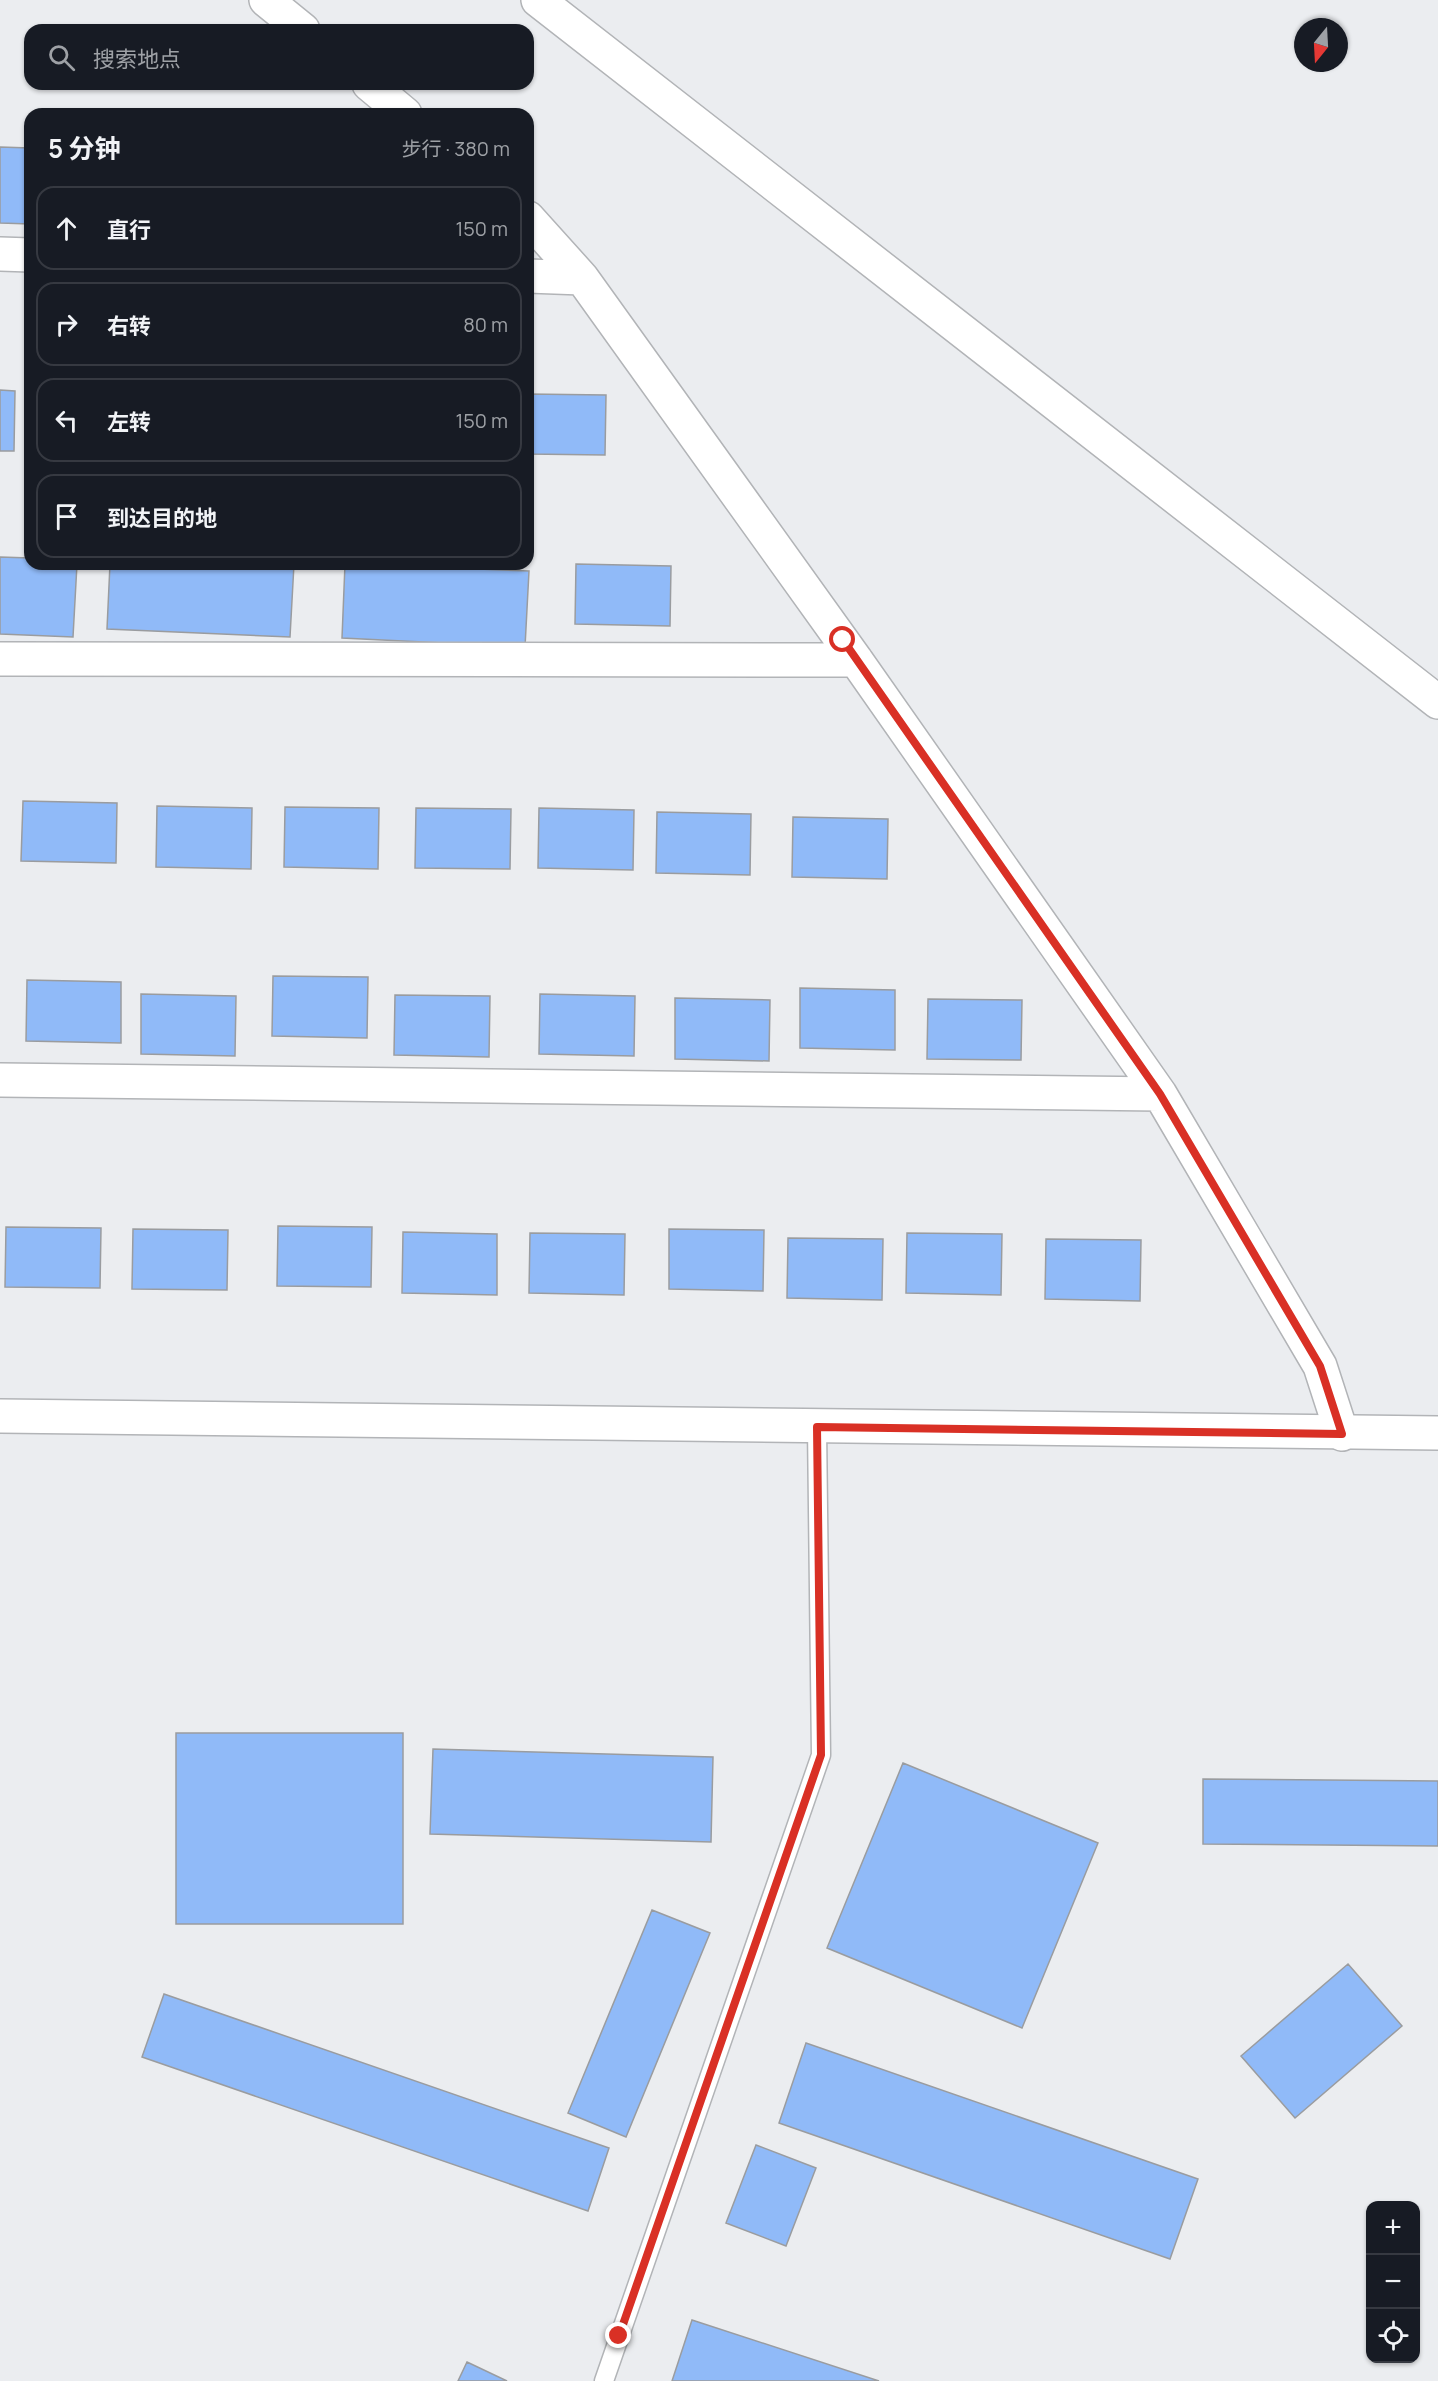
<!DOCTYPE html>
<html lang="zh">
<meta charset="utf-8">
<style>
body{margin:0;font-family:Manrope,"Noto Sans SC",sans-serif;background:#20242c;color:#f1f3f6}
.controls{position:absolute;right:18px;bottom:18px;display:grid;overflow:hidden;border-radius:12px;box-shadow:0 2px 4px #0004}
.controls button{width:54px;height:54px;display:grid;place-items:center;padding:0;border:0;border-bottom:2px solid #363941;background:#171b24;color:#f1f3f6;font:30px sans-serif}
.compass{position:absolute;left:1294px;top:18px;width:54px;height:54px;border-radius:50%;background:#171b24;box-shadow:0 2px 4px #0004;rotate:198deg}
.stop{position:absolute;width:18px;height:18px;margin:-14px;border:4px solid #d93025;border-radius:50%;background:#fff}
.stop.end{background:#d93025;border-color:#fff;box-shadow:0 2px 6px #0008}
.list{margin:0;padding:0;list-style:none}
h2{display:flex;justify-content:space-between;align-items:center;height:78px;margin:0;padding:0 24px;font-size:26px}
h2 small{font-size:20px;font-weight:400;color:#9ea1a6}
.list li{display:grid;grid-template-columns:39px 1fr auto;gap:18px;align-items:center;box-sizing:border-box;height:84px;margin:0 12px 12px;padding:0 12px;border:2px solid #363941;border-radius:18px}
.list b{display:block;font-size:22px;white-space:nowrap}
.list em{font-size:20px;font-style:normal;color:#9ea1a6}
.icon{flex:none;width:33px;height:33px;fill:none;stroke:currentColor;stroke-width:2;stroke-linecap:round;stroke-linejoin:round}
.map{position:relative;flex:none;width:1438px;height:2381px;overflow:hidden}
.search{position:absolute;background:#171b24;box-shadow:0 2px 4px #0004;left:24px;top:24px;width:510px;height:66px;display:flex;align-items:center;gap:15px;box-sizing:border-box;padding:0 21px;border-radius:18px;color:#9ea1a6;font-size:22px}
.panel{position:absolute;background:#171b24;box-shadow:0 2px 4px #0004;left:24px;top:108px;width:510px;height:462px;border-radius:18px}
.map>svg:first-child{display:block}
.building{fill:#90baf8;stroke:#9a9c9f;stroke-width:1.5}
.lines{fill:none;stroke-linecap:round;stroke-linejoin:round}
.lane-casing{stroke:#b2b4b7;stroke-width:21}
.street-casing{stroke:#b2b4b7;stroke-width:36}
.secondary-casing{stroke:#b2b4b7;stroke-width:36}
.primary-casing{stroke:#b2b4b7;stroke-width:36}
.lane{stroke:#fff;stroke-width:18}
.street{stroke:#fff;stroke-width:33}
.secondary{stroke:#fff;stroke-width:33}
.primary{stroke:#fff;stroke-width:33}
.route{stroke:#d93025;stroke-width:8}
</style>
<div class="map">
<svg width="1438" height="2381" viewBox="0 0 1438 2381">
<rect width="100%" height="100%" fill="#ebedf0"/>
<path class="building" d="M0,147l30,1v76l-30,-1z
M0,390l15,1 -1,60h-14z
M528,394l78,1 -1,60 -77,-1z
M0,557l30,1v6h47l-4,73 -73,-3z
M110,564h184l-4,73 -183,-8z
M345,564l184,7 -4,76 -183,-9z
M576,564l95,2 -1,60 -95,-2z
M23,801l94,2 -1,60 -95,-2z
M157,806l95,2 -1,61 -95,-2z
M285,807l94,1 -1,61 -94,-2z
M416,808l95,1 -1,60 -95,-1z
M539,808l95,2 -1,60 -95,-2z
M657,812l94,2 -1,61 -94,-2z
M793,817l95,2 -1,60 -95,-2z
M273,976l95,1 -1,61 -95,-2z
M27,980l94,2v61l-95,-2z
M800,988l95,2v60l-95,-2z
M141,994l95,2 -1,60 -94,-2z
M540,994l95,2 -1,60 -95,-2z
M395,995l95,1 -1,61 -95,-2z
M675,998l95,2 -1,61 -94,-2z
M928,999l94,1 -1,60 -94,-1z
M278,1226l94,1 -1,60 -94,-1z
M6,1227l95,1 -1,60 -95,-1z
M133,1229l95,1 -1,60 -95,-1z
M669,1229l95,1 -1,61 -94,-2z
M403,1232l94,2v61l-95,-2z
M530,1233l95,1 -1,61 -95,-2z
M907,1233l95,1 -1,61 -95,-2z
M788,1238l95,1 -1,61 -95,-2z
M1046,1239l95,1 -1,61 -95,-2z
M176,1733h227v191h-227z
M433,1749l280,8 -2,85 -281,-8z
M903,1763l195,80 -76,185 -195,-80z
M1203,1779l235,2v65l-235,-2z
M652,1910l58,23 -84,204 -58,-24z
M1348,1964l54,62 -107,92 -54,-62z
M164,1994l445,154 -21,63 -446,-154z
M806,2043l392,136 -28,80 -391,-136z
M756,2145l60,23 -30,78 -60,-23z
M692,2320l187,61h-207z
M467,2362l40,19h-49z"/>
<g class="lines">
<g class="lane-casing">
<path id="lane" d="M604,2381l217,-626 -4,-328"/>
</g>
<g class="street-casing">
<path id="street" d="M266,0l37,30
M369,84l36,30
M528,218l54,60 274,382 304,434 160,272 22,68
M0,254l30,1
M528,276l54,2
M0,659l856,1
M0,1080l1160,14"/>
</g>
<g class="secondary-casing">
<path id="secondary" d="M538,0l900,702"/>
</g>
<g class="primary-casing">
<path id="primary" d="M0,1416l1438,17"/>
</g>
<use href="#lane" class="lane"/>
<use href="#street" class="street"/>
<use href="#secondary" class="secondary"/>
<use href="#primary" class="primary"/>
</g>
<g class="lines">
<path class="route" d="M619,2336l202,-581 -4,-328 525,7 -22,-68 -160,-272 -317,-454"/>
</g>
</svg>
<div class="controls">
<button>+</button>
<button>−</button>
<button><svg class="icon" aria-label="locate" viewBox="0 0 24 24"><circle cx="12" cy="12" r="6"/><path d="M12 2v4M12 18v4M2 12h4M18 12h4"/></svg></button>
</div>
<svg class="compass" viewBox="-18 -18 36 36"><path d="M0-13l5 13h-10z" fill="#e53935"/><path d="M0 13l5-13h-10z" fill="#9ea1a6"/></svg>
<div class="stop" style="left:843px;top:640px"></div>
<div class="stop end" style="left:619px;top:2336px"></div>
<div class="search"><svg class="icon" aria-label="search" viewBox="0 0 24 24"><circle cx="10" cy="10" r="6"/><path d="M15 15l6 6"/></svg>搜索地点</div>
<section class="panel">
<h2>5 分钟<small>步行 · 380 m</small></h2>
<ul class="list">
<li><svg class="icon" aria-label="ahead" viewBox="0 0 24 24"><path d="M12 20V5M6 11l6-6 6 6"/></svg><div><b>直行</b></div><em>150 m</em></li>
<li><svg class="icon" aria-label="right" viewBox="0 0 24 24"><path d="M7 20v-9h11M14 6l5 5-5 5"/></svg><div><b>右转</b></div><em>80 m</em></li>
<li><svg class="icon" aria-label="left" viewBox="0 0 24 24"><path d="M17 20v-9H6M10 6l-5 5 5 5"/></svg><div><b>左转</b></div><em>150 m</em></li>
<li><svg class="icon" aria-label="arrive" viewBox="0 0 24 24"><path d="M6 21V4h12l-3 4 3 4H6"/></svg><div><b>到达目的地</b></div></li>
</ul>
</section>
</div>
